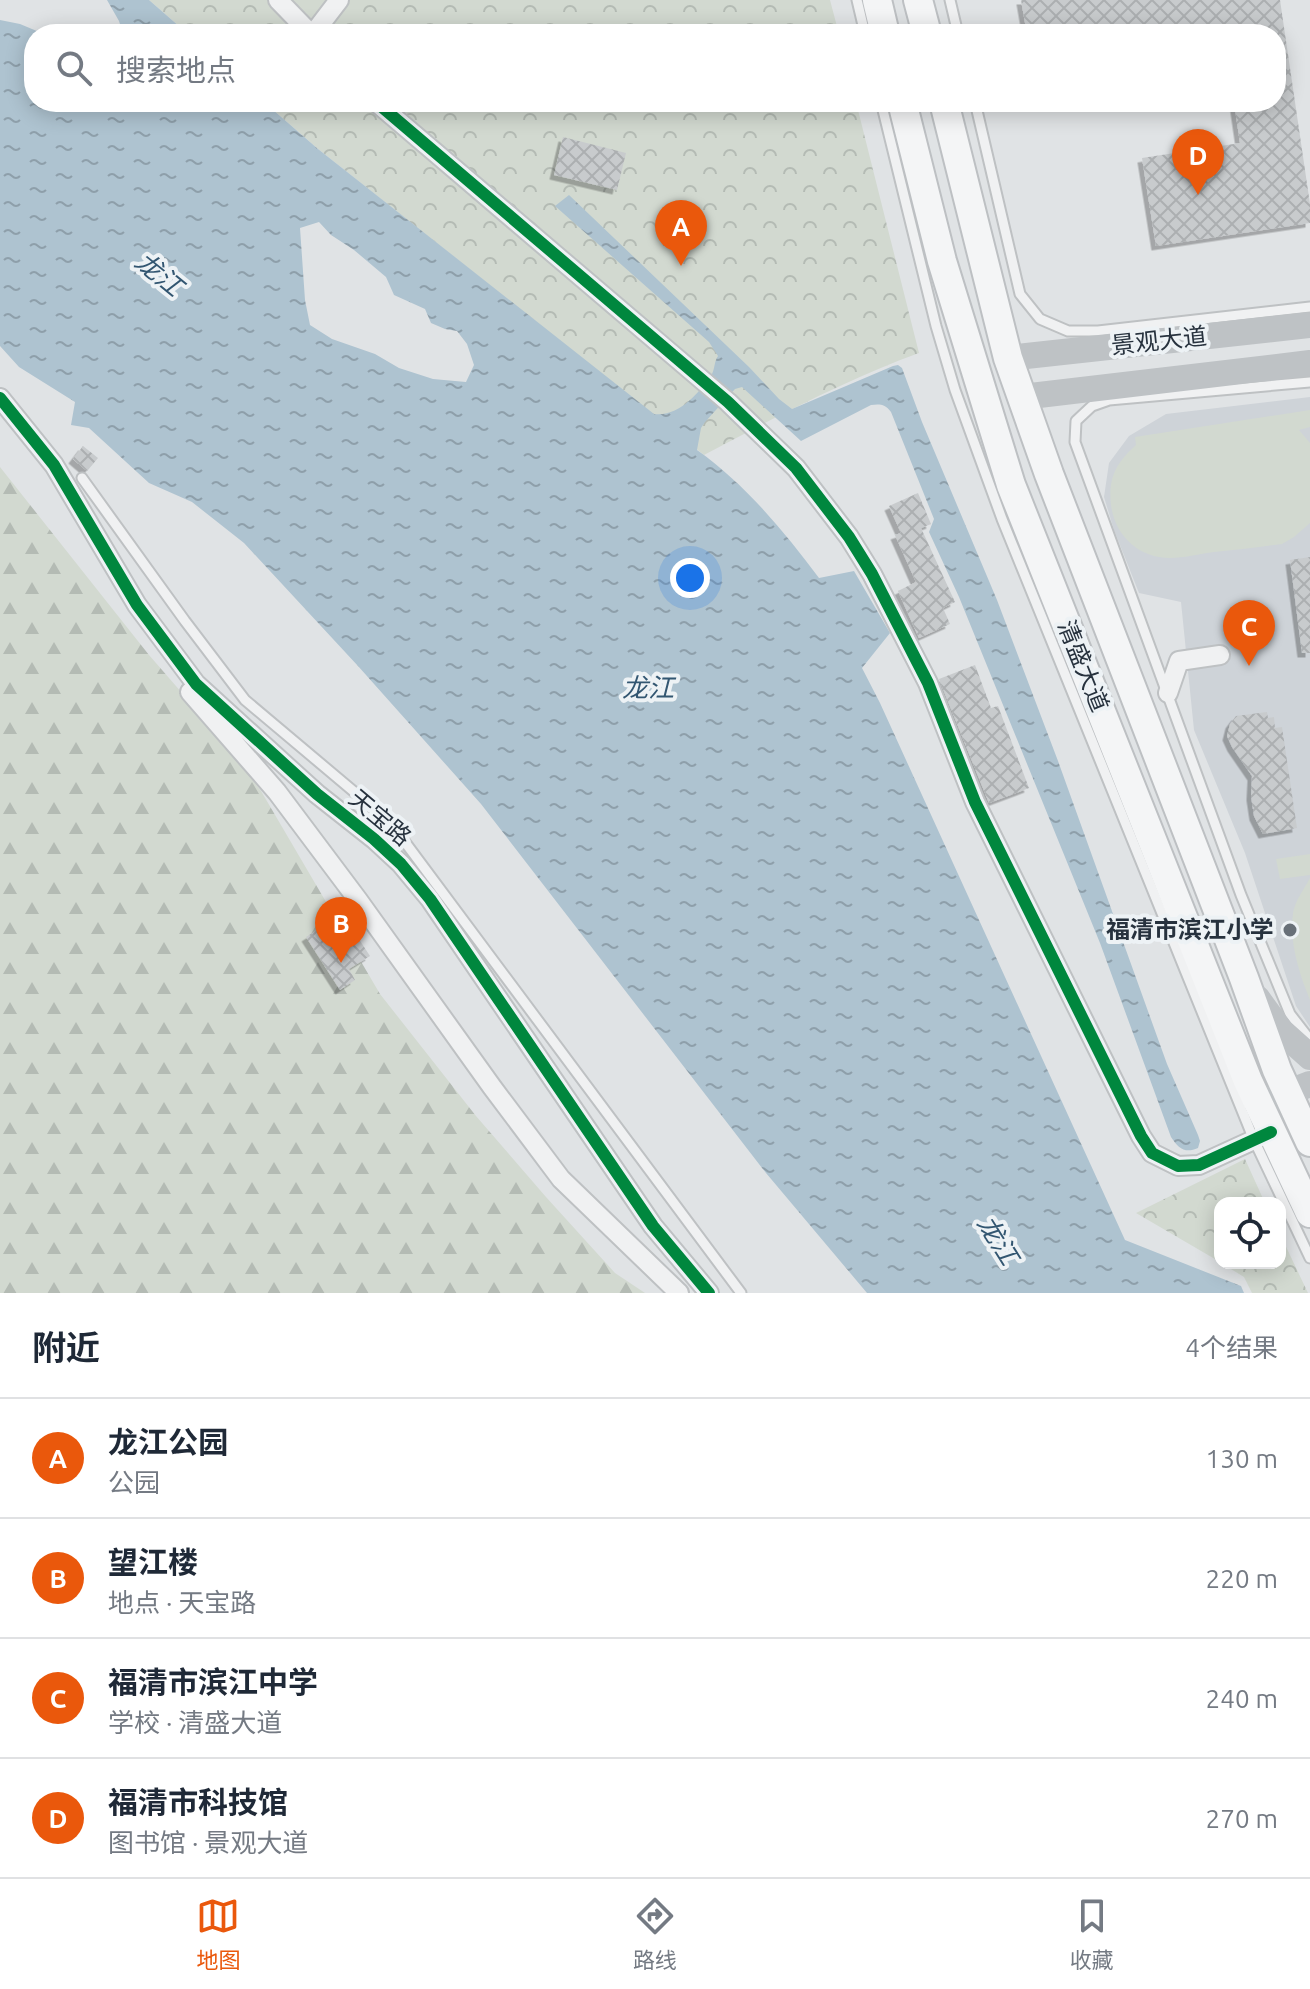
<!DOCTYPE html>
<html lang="zh">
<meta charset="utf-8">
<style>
body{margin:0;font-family:Ubuntu,"Noto Sans SC",sans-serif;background:#f2f2f3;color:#1f2937}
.controls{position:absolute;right:24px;bottom:24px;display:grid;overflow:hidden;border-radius:16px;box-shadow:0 4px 20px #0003}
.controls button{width:72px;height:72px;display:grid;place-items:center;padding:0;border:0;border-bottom:2px solid #e0e1e3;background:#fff;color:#1f2937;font:40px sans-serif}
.you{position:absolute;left:690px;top:578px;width:28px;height:28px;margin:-20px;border:6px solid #fff;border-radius:50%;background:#1a73e8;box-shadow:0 0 0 12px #1a73e833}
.badge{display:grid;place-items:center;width:52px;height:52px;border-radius:50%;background:#ea580c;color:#fff;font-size:26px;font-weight:700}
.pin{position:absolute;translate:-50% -66px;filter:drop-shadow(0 2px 4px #0008)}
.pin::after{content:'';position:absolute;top:42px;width:28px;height:24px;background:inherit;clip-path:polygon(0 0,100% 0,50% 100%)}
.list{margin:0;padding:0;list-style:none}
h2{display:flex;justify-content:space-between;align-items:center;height:104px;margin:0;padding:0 32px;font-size:34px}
h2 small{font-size:26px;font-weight:400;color:#747a83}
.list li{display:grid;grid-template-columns:52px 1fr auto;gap:24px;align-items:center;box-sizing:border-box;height:120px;padding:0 32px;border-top:2px solid #e0e1e3}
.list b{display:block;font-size:30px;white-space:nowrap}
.list p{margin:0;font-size:26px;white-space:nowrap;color:#747a83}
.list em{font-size:26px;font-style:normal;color:#747a83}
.icon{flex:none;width:44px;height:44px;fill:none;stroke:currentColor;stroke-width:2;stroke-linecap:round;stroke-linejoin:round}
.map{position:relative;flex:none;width:1310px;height:1293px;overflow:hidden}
.search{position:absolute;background:#fff;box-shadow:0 4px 20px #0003;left:24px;right:24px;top:24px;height:88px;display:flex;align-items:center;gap:20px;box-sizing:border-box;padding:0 28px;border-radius:32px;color:#747a83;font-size:30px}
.sheet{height:584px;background:#fff}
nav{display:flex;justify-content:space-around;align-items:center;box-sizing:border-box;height:112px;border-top:2px solid #e0e1e3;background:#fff;font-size:22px;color:#747a83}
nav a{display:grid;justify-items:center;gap:4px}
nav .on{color:#ea580c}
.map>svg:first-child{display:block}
.built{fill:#ced3d8}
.grass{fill:#d2d9d0}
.forest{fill:url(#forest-firs)}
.park{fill:url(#park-crowns)}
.water{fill:url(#water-ripples);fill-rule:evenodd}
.building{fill:url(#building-cross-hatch);filter:url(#shadow)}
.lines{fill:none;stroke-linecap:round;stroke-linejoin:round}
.lane-casing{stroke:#bec1c3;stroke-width:13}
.street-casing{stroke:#bec1c3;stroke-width:22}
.primary-casing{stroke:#bdc0c3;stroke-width:32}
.lane{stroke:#f0f1f2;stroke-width:9}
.street{stroke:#f0f1f2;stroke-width:18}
.secondary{stroke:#bec2c5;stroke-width:26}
.primary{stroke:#f4f5f6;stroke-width:28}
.cycleway-casing{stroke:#edf2f5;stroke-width:17}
.cycleway{stroke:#00873e;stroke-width:12}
.poi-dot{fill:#687078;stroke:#edf2f5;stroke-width:3}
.labels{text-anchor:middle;stroke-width:8;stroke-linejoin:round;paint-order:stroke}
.street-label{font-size:24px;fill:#27323e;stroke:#edf2f5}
.poi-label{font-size:24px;font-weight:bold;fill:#27323e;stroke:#edf2f5;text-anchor:end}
.water-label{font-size:26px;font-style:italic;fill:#325671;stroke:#edf2f5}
</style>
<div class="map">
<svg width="1310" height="1293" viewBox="0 0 1310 1293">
<defs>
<pattern id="forest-firs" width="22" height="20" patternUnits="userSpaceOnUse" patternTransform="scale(2)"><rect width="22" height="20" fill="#d2d9d0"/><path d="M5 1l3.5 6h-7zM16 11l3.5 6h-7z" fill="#b4bbb4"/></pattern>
<pattern id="park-crowns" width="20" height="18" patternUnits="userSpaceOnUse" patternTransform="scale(2)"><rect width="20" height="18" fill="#d2d9d0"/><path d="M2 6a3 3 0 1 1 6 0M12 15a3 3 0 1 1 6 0" fill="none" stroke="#b4bbb4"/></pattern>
<pattern id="water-ripples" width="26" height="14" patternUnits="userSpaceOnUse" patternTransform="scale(2)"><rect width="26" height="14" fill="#aec3d0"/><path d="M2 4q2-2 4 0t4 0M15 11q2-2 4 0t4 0" fill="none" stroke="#8e9faa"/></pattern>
<pattern id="building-cross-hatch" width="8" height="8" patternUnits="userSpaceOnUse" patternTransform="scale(2)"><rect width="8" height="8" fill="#c8cbcd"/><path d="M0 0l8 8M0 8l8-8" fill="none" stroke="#acafb1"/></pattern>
<filter id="shadow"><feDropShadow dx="-4.5" dy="4.5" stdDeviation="0" flood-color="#0004"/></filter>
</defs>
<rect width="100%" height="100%" fill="#e0e3e5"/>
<path class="built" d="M1310,397v630l-14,-21 -51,-153 -51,-123 -13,-128 -42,-9 -25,-63 -10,-33 5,-34 20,-27 37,-22z"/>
<path class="grass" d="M1310,410v17l-11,3 11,13v80l-16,14 -12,7c-23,3 -46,6 -68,8 -15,2 -30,6 -44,6 -31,0 -55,-22 -59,-53 -3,-27 5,-42 25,-60l-1,-8z
M1310,854v21l-30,4 -4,-20z
M1310,878v122c-11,-27 -21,-58 -17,-87 2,-12 11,-24 17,-35z"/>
<path class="forest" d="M0,467l149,188 67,77 45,59 119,203 96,122 70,81 69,76 30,20h-645z"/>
<path class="park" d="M149,0h681l9,34h-651z
M264,102h592l63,251c-74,27 -145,65 -215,102l-386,-306z
M1245,1159l20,44h-45v59l-84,-49z
M1280,1234l28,59h-56l-8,-16 -23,-14h59z"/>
<path class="water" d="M107,0h42l39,34h-65l-4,-13z
M0,20l20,4 24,10h-10v68h230l54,47 336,265c25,3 45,-21 58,-40 3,-6 2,-12 6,-18l-9,-14 -154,-136 14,-11 180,172 30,32 13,10 101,-43 5,-1 4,3 20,54 75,178 61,161 109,303 31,71 2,6 -2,7c-13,6 -20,0 -27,-11l-71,-194 -141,-346 -30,-65 5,-13 -43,-107c-6,-8 -11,-8 -20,-7l-70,36 -59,-54 -7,2 -30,33 -4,6 -4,22c48,34 87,81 122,128l35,-7 36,62 -28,35 18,35 245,537 116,46 3,7h-377l-101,-120 -285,-369 -123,-138 -114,-123 -52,-41 -43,-19 -60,-55 -18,-3 4,-23 -56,-35 -19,-21zM319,222l12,13 23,15 32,27 8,18 31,14 6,14 14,6 12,2 10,13 7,21 -8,17 -33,-3 -34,-11 -24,-14 -43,-15 -22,-14 -5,-25 -5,-72z"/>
<path class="building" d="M1021,0h259l30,204v19l-154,23 -14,-88 98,-15 -6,-41h42v-68h-249z
M563,137l63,16 -9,37 -63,-15z
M83,446l15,12 -11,13 -14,-12z
M918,493l13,31 -10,4 34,74 -12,6 7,16 -31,14 -21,-47 18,-9 -21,-47 6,-2 -12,-27z
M1310,557v96h-8l-12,-93z
M975,665l16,43 7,-2 31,82 -40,15 -50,-124z
M1267,712l1,6 6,-1 1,11 7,-1 15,101 -34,6 -9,-18 -3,-20 1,-20 -20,-29 -5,-11 3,-12 6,-8z
M326,924l7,11 16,-11 21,32 -21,13 6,11 -15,10 -34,-53z"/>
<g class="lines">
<g class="lane-casing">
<path id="lane" d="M857,0l8,34
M950,0l8,34
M881,102l55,224 19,64 47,129 252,621 56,118
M975,102l45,192 20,25 28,12h30l212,-24
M1310,382l-201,18 -17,6 -16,15 -1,21 166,453 49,119 20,26
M82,478l103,143 60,79 145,122 351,471"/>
</g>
<g class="street-casing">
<path id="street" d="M278,0l33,34
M313,34l26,-34
M376,102l352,300 68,66 53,69 23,37 56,109 47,119 166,334 11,17 26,13 21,-1 72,-33
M0,398l54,67 83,140 59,79 121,110 57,45 27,25 29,35 223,327 56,67
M190,692l87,100 81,108 134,187 69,92 118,114
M1168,693l11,-32 41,-6"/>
</g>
<g class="primary-casing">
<path id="primary" d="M877,0l8,34
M918,0l9,34
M902,102l40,159 69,224 237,596 62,132
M944,102l64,256 41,116 195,504 33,92 33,72"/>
</g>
<use href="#lane" class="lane"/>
<use href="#street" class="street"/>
<path class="secondary" d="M1008,358l302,-33
M1022,397l288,-34
M1257,998l24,33 29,26
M1258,1104l52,-20"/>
<use href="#primary" class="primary"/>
<g class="cycleway-casing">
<path id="cycleway" d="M376,102l352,300 68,66 53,69 23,37 56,109 47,119 166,334 11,17 26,13 21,-1 72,-33
M0,398l54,67 83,140 59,79 121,110 57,45 27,25 29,35 223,327 56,67"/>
</g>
<use href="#cycleway" class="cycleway"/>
</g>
<circle class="poi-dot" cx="1290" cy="930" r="8"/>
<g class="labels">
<g class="street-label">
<text transform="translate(1159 341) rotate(-6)" y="8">景观大道</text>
<text transform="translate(1083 666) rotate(68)" y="8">清盛大道</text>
<text transform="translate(380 818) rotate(40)" y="8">天宝路</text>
</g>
<g class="poi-label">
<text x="1274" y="938">福清市滨江小学</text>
</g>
<g class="water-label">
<text transform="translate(159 274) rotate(39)" y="9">龙江</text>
<text x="648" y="697">龙江</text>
<text transform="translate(998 1240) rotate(58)" y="9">龙江</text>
</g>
</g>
</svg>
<div class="controls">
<button><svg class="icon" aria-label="locate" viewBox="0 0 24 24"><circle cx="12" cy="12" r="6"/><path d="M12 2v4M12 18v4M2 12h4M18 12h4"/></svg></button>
</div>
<div class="you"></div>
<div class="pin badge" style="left:681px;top:266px">A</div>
<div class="pin badge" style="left:341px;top:963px">B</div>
<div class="pin badge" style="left:1249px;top:666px">C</div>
<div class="pin badge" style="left:1198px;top:195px">D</div>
<div class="search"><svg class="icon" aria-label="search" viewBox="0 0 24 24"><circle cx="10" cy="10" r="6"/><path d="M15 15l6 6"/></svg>搜索地点</div>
</div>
<section class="sheet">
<h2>附近<small>4个结果</small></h2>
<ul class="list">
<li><span class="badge">A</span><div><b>龙江公园</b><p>公园</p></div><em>130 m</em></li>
<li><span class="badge">B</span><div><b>望江楼</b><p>地点 · 天宝路</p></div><em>220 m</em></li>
<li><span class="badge">C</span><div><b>福清市滨江中学</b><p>学校 · 清盛大道</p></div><em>240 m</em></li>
<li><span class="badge">D</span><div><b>福清市科技馆</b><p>图书馆 · 景观大道</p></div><em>270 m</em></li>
</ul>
</section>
<nav>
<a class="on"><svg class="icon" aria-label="map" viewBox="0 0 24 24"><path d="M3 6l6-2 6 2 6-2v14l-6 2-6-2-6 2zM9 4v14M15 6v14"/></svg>地图</a>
<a><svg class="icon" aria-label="directions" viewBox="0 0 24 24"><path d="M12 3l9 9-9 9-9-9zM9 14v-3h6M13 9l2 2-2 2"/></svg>路线</a>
<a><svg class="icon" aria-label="saved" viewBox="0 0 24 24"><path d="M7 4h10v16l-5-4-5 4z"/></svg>收藏</a>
</nav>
